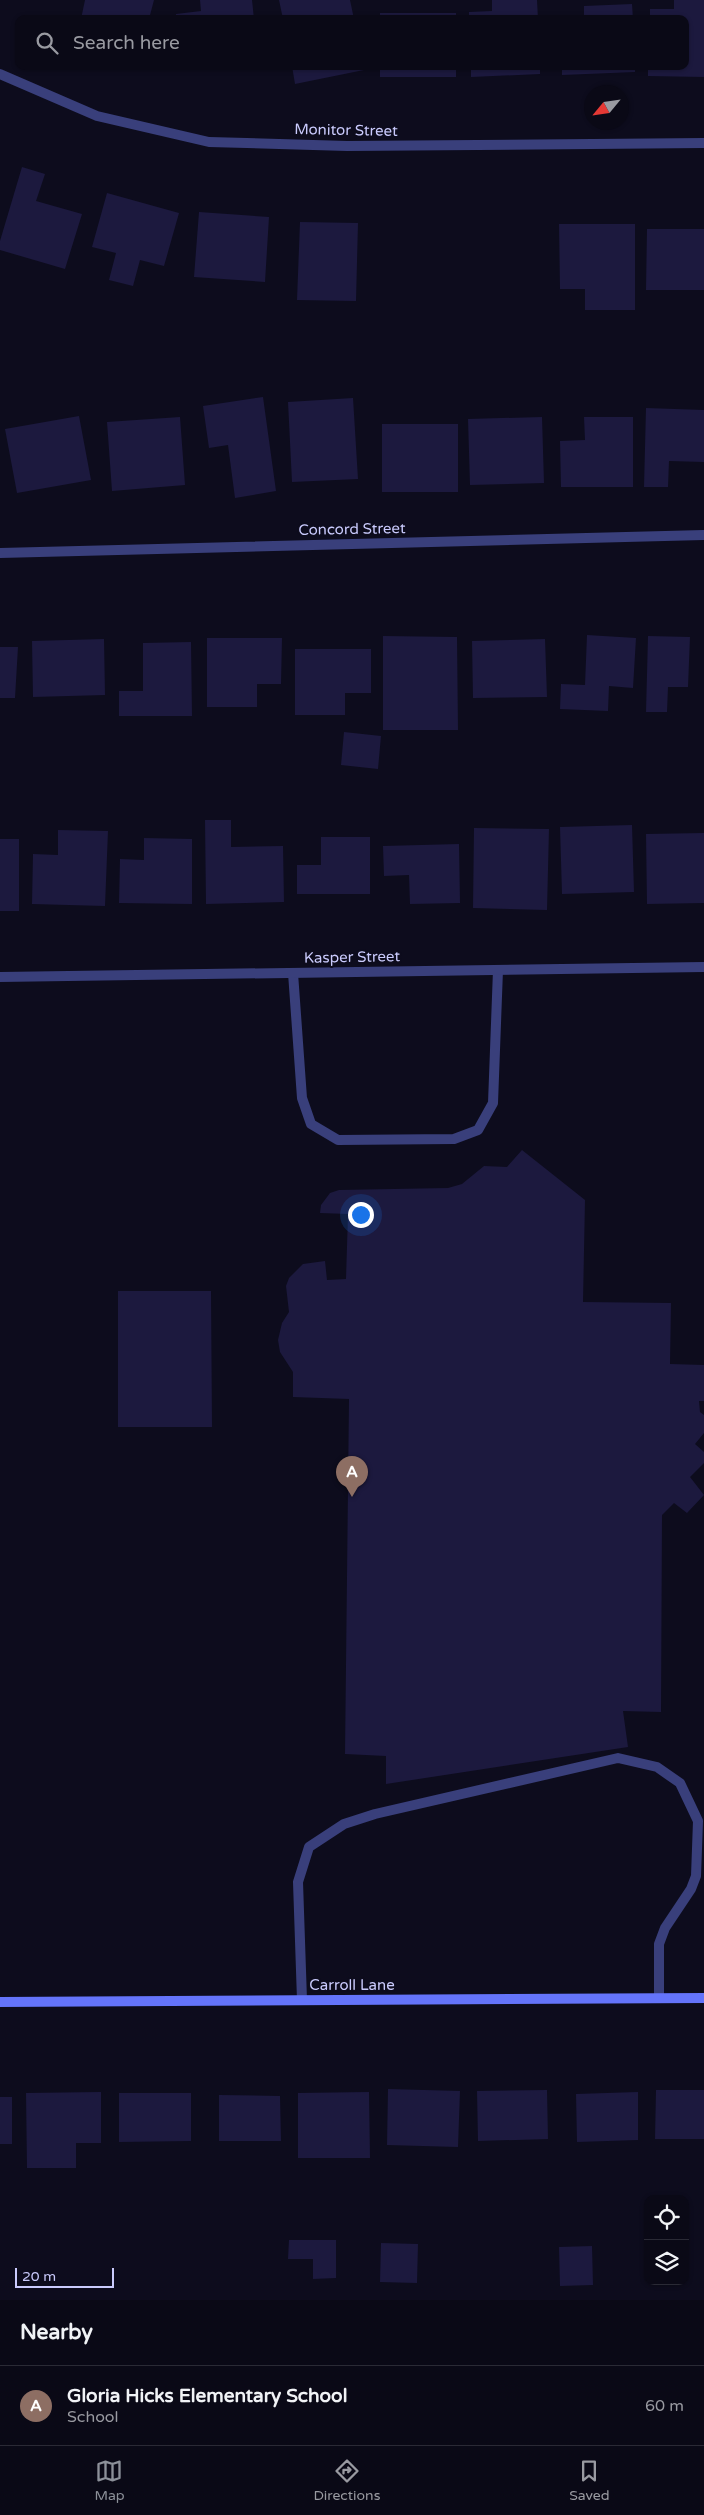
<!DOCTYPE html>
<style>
body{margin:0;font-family:"Varela Round",sans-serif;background:#13121f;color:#f1f3f6}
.controls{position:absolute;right:15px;bottom:15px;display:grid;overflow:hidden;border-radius:10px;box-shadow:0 1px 4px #0004}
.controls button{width:45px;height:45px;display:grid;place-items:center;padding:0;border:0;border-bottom:1px solid #2a2a35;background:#0a0916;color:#f1f3f6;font:25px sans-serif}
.compass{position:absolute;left:584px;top:85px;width:45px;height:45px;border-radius:50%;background:#0a0916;box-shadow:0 1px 4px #0004;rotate:241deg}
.scale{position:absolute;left:15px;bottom:12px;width:99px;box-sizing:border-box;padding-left:5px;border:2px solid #cacbfd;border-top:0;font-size:14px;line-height:18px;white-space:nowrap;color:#cacbfd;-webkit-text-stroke:4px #0d0c1d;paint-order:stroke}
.you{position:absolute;left:360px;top:1214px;width:18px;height:18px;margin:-12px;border:4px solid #fff;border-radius:50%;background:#1a73e8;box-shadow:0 0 0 8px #1a73e833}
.badge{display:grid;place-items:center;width:32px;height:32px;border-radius:50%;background:#8c9099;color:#fff;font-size:16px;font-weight:700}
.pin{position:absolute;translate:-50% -41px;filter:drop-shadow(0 1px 2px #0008)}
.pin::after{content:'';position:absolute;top:26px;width:18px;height:15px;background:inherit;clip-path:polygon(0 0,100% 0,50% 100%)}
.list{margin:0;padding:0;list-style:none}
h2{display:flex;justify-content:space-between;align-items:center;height:65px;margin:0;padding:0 20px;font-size:21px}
h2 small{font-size:16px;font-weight:400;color:#999aa1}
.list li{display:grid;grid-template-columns:32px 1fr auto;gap:15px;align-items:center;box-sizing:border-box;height:80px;padding:0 20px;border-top:1px solid #2a2a35}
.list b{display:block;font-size:19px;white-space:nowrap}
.list p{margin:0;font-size:16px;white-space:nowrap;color:#999aa1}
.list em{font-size:16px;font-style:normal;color:#999aa1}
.icon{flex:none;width:28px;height:28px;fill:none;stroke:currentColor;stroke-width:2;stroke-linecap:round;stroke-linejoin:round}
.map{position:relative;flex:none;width:704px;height:2300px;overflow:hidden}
.search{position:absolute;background:#0a0916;box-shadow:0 1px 4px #0004;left:15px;right:15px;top:15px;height:55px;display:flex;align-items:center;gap:12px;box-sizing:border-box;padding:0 18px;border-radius:10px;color:#999aa1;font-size:19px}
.sheet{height:145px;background:#0a0916}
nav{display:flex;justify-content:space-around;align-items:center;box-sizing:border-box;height:70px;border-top:1px solid #2a2a35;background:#0a0916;font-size:14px;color:#999aa1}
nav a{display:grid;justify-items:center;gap:2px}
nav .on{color:#8c9099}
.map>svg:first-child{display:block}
.building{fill:#1c193e}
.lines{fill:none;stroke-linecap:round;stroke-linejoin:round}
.lane{stroke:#393f7b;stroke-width:10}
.street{stroke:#393f7b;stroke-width:10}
.secondary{stroke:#6474fa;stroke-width:10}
.labels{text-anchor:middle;stroke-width:4;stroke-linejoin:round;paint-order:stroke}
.street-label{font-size:15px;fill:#cacbfd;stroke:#0d0c1d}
</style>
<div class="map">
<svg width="704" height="2300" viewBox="0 0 704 2300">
<rect width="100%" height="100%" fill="#0d0c1d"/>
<path class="building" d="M85,0h69l-5,19h-68z
M200,0h52l2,19h-78v-5l25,-3z
M279,0h71l4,19h-71z
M492,0h45l1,19h-69v-7l23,-1z
M674,0h30v77l-56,-1v-10h37v-47h-35v-10h24z
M632,4l1,15h-49v-13z
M380,13h76v6h-76z
M292,66h71l1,4 -69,14z
M380,66h76v11h-76z
M471,66h69v8l-69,3z
M562,66h73v6l-73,3z
M22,167l23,7 -9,27 46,13 -17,55 -65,-19v-9z
M107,193l72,20 -15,53 -24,-6 -7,26 -24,-6 7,-27 -24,-6z
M199,212l70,5 -4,65 -71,-5z
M300,222l58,1 -2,78 -59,-1z
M559,224h76v86h-50v-21h-25z
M647,229h57v61h-58z
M263,397l13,94 -41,7 -7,-53 -19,3 -6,-42z
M353,398l5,81 -66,3 -4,-80z
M646,408l58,2v52l-35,-1 -1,26h-24z
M79,416l12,64 -74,13 -12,-64z
M180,417l5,68 -73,6 -5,-69z
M542,417l2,66 -74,2 -2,-66z
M584,417h49v70h-72l-1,-46 25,-1z
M382,424h76v68h-76z
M587,635l49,3 -3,50 -24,-2 -1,25 -48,-2 1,-25 24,1z
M383,636l74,1 1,93h-75z
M648,636l42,1 -2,50h-20l-1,25h-21z
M207,638h75l-1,46h-24v23h-50z
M104,639l1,56 -72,2 -1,-56z
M545,639l2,58 -74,1 -1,-57z
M191,642l1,74h-73v-25h24v-48z
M0,647h18l-3,51h-15z
M295,649h76v44h-26v22h-50z
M344,732l37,4 -3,33 -37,-4z
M205,820h26v27l52,-1 1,56 -78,2z
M632,825l2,67 -72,2 -2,-67z
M474,828l75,1 -2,81 -74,-2z
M58,830l50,1 -3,75 -73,-2 1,-50 25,1z
M704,833v70l-57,1 -1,-70z
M321,837h49v57h-73v-29h24z
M144,838l48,1v65l-73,-1 1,-44 24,1z
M0,839h19v72h-19z
M459,844l1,59 -50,1 -1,-29 -25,1 -1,-30z
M522,1150l63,50 -2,102 88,1 -1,61 34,1v36h-5l1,11 4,3v18l-9,11 9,8v11l-14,14 14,18 -17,18 -13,-10 -12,12 -1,197 -38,-1 5,36 -242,37v-28l-41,-2 4,-355 -56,-2v-25l-13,-20 -2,-12 4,-17 7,-11 -3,-26 3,-8 14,-14 22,-3 2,19 19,-1 2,-65 -28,-1 1,-8 9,-12 9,-3 109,-2 14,-4 22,-18 23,1z
M118,1291h93l1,136h-94z
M388,2089l72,2 -2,56 -71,-2z
M547,2090l1,49 -70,2 -1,-50z
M656,2090h48v49h-49z
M101,2092v51h-25v25h-49l-1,-75z
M369,2092l1,66h-72v-65z
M638,2092v48l-61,2 -1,-48z
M119,2093h72v48l-72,1z
M219,2095l61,1 1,45h-62z
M0,2097h12v47h-12z
M289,2240h47v38l-23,1v-20h-25z
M381,2243l37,1 -1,39 -37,-1z
M592,2246l1,39 -33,1 -1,-39z"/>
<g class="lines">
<path class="lane" d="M293,973l9,125 9,26 27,16 116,-1 24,-9 15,-27 5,-133
M302,2000l-4,-118 11,-35 35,-23 31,-10 243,-56 39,9 23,16 18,38 -2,55 -5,13 -26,39 -6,16v54"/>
<path class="street" d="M0,74l97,42 112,26 138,4 357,-3
M0,553l704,-18
M0,977l704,-10"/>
<path class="secondary" d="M0,2002l704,-4"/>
</g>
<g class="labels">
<g class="street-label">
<text transform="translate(346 130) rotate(1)" y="5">Monitor Street</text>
<text transform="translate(352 529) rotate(-1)" y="5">Concord Street</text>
<text transform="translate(352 957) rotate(-1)" y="5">Kasper Street</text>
<text x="352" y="1990">Carroll Lane</text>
</g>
</g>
</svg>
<div class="controls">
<button><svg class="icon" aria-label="locate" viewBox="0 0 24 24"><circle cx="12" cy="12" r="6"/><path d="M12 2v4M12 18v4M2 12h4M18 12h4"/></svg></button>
<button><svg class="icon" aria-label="layers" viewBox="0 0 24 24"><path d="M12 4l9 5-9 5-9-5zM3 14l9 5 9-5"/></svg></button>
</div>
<svg class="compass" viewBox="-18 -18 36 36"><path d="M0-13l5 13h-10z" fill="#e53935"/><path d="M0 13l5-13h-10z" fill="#999aa1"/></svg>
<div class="scale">20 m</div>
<div class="you"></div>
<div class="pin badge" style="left:352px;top:1497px;background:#8d6e63">A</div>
<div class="search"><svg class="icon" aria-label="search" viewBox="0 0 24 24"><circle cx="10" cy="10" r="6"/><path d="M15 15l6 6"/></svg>Search here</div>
</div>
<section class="sheet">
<h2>Nearby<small></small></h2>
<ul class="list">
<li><span class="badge" style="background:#8d6e63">A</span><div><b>Gloria Hicks Elementary School</b><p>School</p></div><em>60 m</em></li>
</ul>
</section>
<nav>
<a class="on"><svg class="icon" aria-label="map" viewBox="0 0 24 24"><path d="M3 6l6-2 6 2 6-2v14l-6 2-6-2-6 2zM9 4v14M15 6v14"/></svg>Map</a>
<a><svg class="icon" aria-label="directions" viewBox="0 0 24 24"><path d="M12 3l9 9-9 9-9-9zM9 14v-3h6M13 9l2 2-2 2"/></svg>Directions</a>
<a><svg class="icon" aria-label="saved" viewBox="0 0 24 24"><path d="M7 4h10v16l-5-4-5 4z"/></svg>Saved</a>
</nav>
